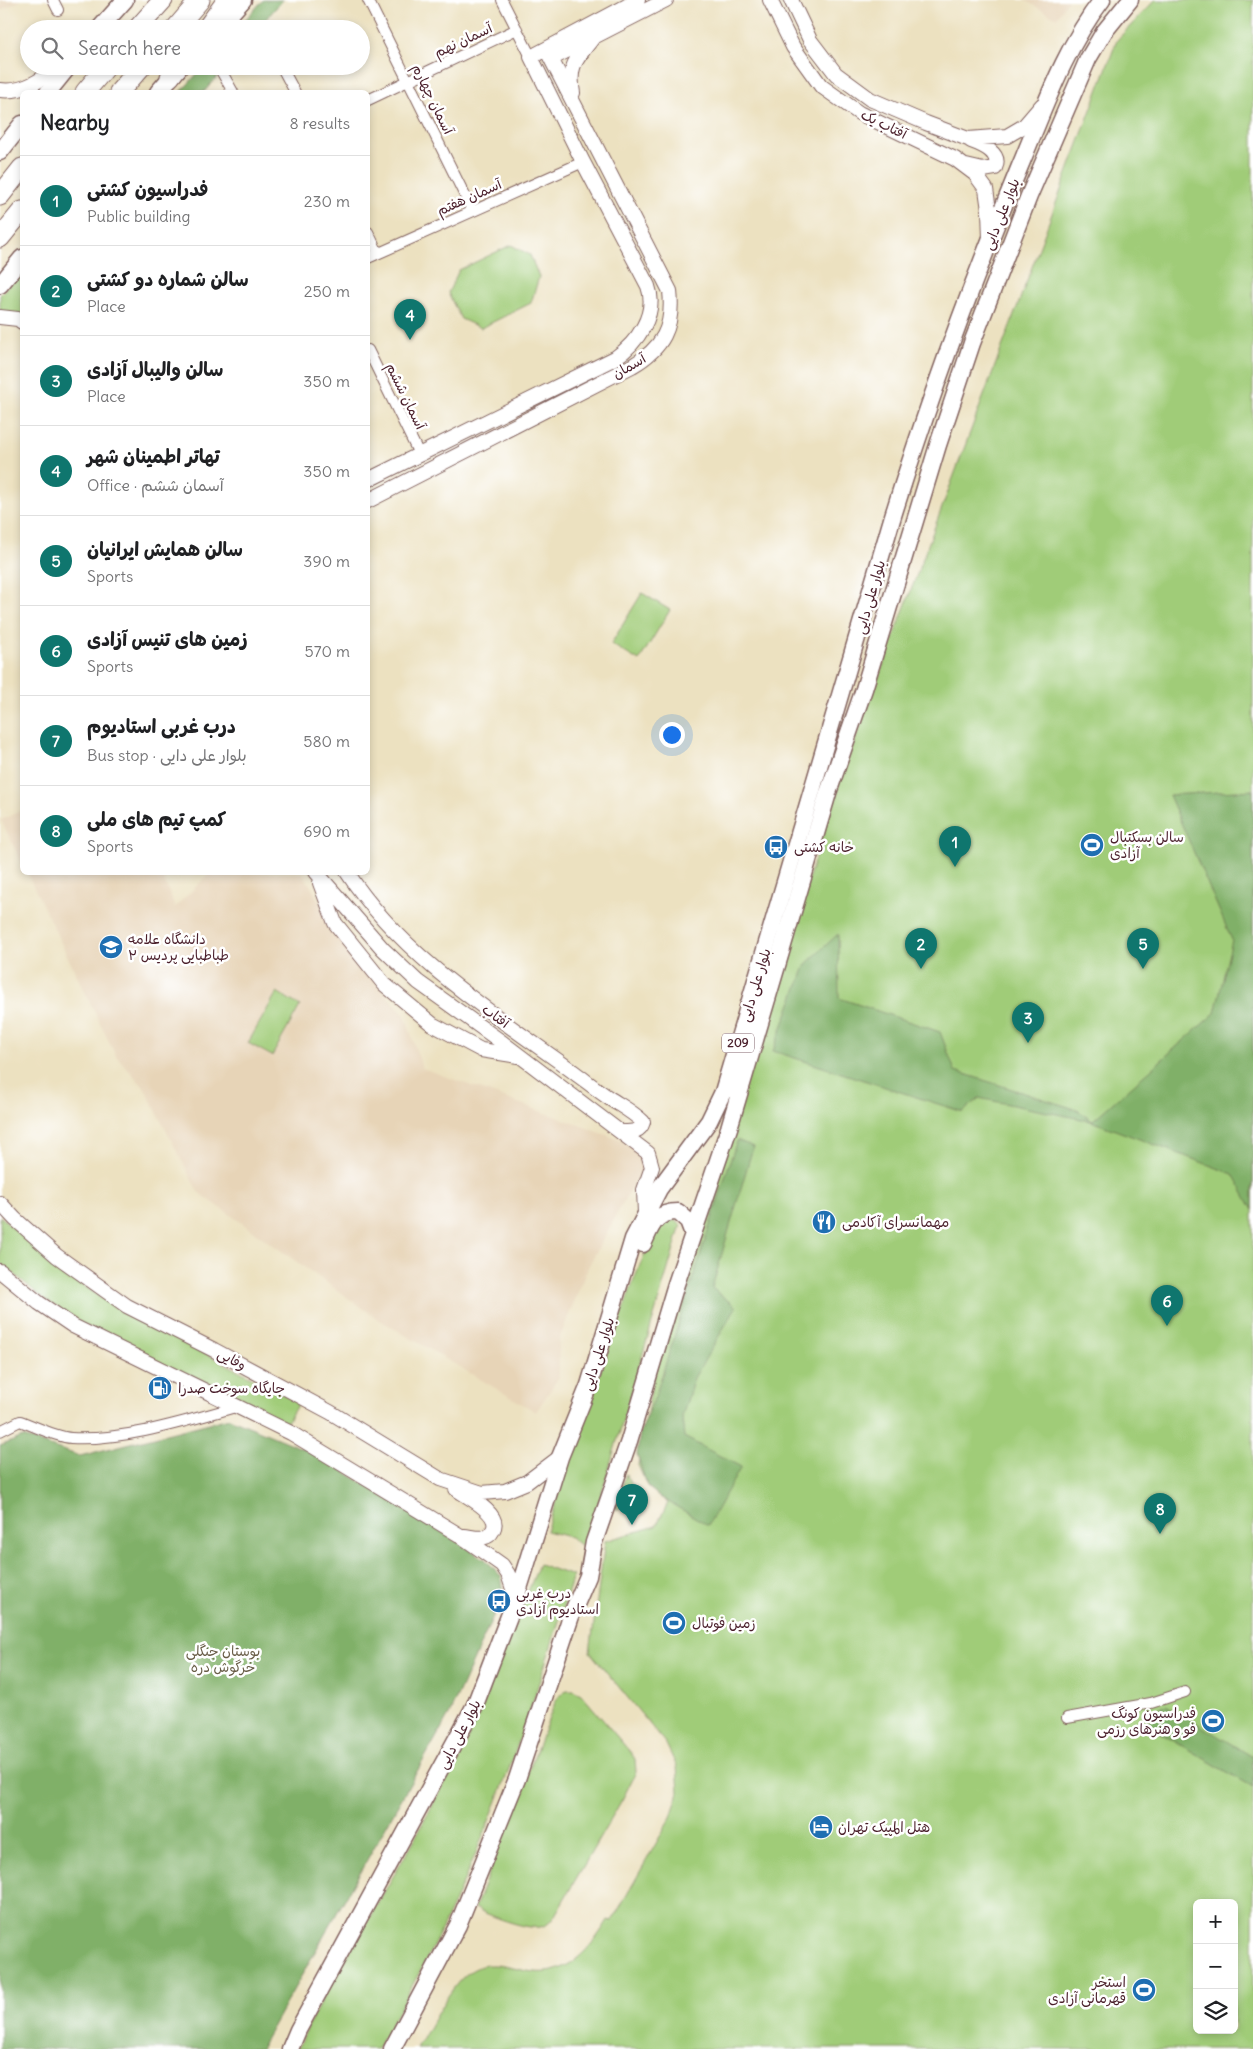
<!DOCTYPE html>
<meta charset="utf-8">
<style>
body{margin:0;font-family:Delius,"Playpen Sans Arabic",sans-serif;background:#f2f2f2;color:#202124}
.controls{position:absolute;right:15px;bottom:15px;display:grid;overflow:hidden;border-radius:8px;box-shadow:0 2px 8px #0003}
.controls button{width:45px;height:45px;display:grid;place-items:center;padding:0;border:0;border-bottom:1px solid #e0e0e0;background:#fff;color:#202124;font:25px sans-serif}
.you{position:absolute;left:671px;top:734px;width:18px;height:18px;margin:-12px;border:4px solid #fff;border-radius:50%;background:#1a73e8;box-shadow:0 0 0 8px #1a73e833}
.badge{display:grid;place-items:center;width:32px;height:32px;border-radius:50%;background:#0f766e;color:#fff;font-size:16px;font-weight:700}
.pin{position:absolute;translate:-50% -41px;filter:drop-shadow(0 1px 2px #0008)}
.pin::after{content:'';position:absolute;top:26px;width:18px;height:15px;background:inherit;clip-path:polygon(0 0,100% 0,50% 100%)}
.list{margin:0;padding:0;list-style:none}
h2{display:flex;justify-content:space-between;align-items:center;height:65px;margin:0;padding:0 20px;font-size:21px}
h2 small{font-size:16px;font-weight:400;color:#757577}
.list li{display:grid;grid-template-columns:32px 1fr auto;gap:15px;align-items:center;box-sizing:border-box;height:90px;padding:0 20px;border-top:1px solid #e0e0e0}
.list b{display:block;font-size:19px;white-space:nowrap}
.list p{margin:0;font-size:16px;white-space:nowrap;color:#757577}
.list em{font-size:16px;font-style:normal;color:#757577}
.icon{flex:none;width:28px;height:28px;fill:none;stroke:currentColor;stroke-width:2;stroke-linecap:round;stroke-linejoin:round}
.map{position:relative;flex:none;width:1253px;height:2049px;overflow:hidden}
.search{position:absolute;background:#fff;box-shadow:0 2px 8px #0003;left:20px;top:20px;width:350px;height:55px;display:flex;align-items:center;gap:12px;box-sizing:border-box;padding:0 18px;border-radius:28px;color:#757577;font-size:19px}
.panel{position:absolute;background:#fff;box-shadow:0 2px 8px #0003;left:20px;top:90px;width:350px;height:785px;border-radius:8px}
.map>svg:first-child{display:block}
.built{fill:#e7d4b7}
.green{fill:#a0cc78;stroke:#757652;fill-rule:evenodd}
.forest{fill:#80b068;stroke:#65684a}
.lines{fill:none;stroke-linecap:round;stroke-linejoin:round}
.street-casing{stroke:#83635f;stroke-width:12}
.secondary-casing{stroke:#83635f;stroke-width:16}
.primary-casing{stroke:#83635f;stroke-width:19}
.highway-casing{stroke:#83635f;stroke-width:21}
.street{stroke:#fff;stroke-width:10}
.secondary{stroke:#fff;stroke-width:14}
.primary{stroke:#fff;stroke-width:16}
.highway{stroke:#fff;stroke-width:19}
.labels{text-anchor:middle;stroke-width:5;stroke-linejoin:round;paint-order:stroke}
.shield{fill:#fff;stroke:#80626b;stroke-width:1}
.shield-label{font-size:12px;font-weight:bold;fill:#4a1f2b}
.street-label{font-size:14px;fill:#4a1f2b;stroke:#fff}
.poi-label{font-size:14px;fill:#4a1f2b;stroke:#fff;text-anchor:start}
.park-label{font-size:14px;fill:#685c46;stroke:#fff}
</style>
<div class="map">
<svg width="1253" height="2049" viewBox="0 0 1253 2049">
<rect width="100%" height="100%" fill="#fff"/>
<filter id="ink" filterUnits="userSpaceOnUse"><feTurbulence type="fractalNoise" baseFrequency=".02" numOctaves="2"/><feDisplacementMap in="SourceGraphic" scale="10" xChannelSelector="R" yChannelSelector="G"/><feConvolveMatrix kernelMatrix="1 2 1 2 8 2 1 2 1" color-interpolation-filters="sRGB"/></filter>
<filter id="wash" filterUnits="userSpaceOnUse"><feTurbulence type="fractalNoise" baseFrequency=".0096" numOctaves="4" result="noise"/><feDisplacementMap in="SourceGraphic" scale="20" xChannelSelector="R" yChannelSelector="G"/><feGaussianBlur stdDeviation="1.12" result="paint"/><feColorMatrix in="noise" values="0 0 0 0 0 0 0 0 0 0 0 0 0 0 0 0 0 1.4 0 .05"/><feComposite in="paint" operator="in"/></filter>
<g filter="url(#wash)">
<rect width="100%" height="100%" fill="#ece1c0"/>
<path class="built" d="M0,0h21l-21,11z
M1024,0h44l-11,18z
M22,810v53l-21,-43z
M27,873h134l14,34 35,-34h93l48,84 54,58 17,53 201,73 18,13 1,14 -54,99 -29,73v37l-23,35 -158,-93 -180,-127 -54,-105 -28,-31z"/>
<path class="green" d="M1155,0h98v2049h-836c13,-21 32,-62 51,-76 25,-19 51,2 78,-1 29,-3 48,-29 62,-52l4,1 59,-104 8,-25 -2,-25 -11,-23 -76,-92 15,-111 51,-15 12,-23 -21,-17 -9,-21 18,-103 181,-574 280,-748zM1197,1903h37v127h-37z
M511,245l19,10 9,22 -8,26 -50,25 -20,-9 -13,-26 11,-23z
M22,269v48l-22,-4v-18z
M642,593l28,17 -31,51 -28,-17z
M277,992l23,14 -28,50 -24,-13z
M0,1216l65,57 44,30 190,99 -14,23 -199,-99 -42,-27 -44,-37z
M666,1219l9,1 6,5 -96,324 -15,-12 -24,-6c24,-72 48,-145 75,-216 12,-31 24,-71 45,-96z
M626,1474l16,29 -12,2 -15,5z
M539,1564l34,12c-36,117 -75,235 -128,346 -20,43 -45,85 -68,127h-80l25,-50 90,-155 64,-122z
M567,1690h6l8,4 50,59 4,6 1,13 -13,26 -68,117c-4,6 -7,11 -15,12 -13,3 -53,-12 -65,-19l81,-208 7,-8z"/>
<path class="forest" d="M263,0h20l-26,29h-20z
M204,66h22l-22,26h-23z
M1253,790v420l-20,-36 -142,-53 -112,-23 -16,14 -190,-61 33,-87 32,-30 1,64 101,34 15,39 123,39 14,11 123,-108 17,-73 -63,-145z
M737,1140l16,7 -41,141 24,19 -42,71 -12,39 2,20 57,30 -33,58 -48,-28 -13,-11 -10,-32 3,-21 15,-36z
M229,1418l89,37 167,104 16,17 3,16 -55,123 -189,334h-260v-603l23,-9 57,19z
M1166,1705l87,52v30l-93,-54 -9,-7 -3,-6 4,-7z"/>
</g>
<g filter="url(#ink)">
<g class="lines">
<g class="street-casing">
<path id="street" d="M53,0l5,10
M368,0l104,210
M502,0l29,57
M281,66l14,26
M220,69l13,23
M368,100l149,-71
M368,232l10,21
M368,258l215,-96
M368,350l51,104
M0,1431l20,-10c14,5 36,16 51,17 52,3 115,-17 165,-31
M1067,1718l84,-15 34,-11"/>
</g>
<g class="secondary-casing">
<path id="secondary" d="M770,0l23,47 28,39 38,27 96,46 20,15 11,15 3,21 1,29
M791,0l19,40 26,34 34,25 56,24 42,16 39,-3 17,-10 18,-21
M551,59l115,-59
M0,90c24,3 41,-10 59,-24
M573,93c-5,-28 3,-33 19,-54
M966,166l17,4 12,-2c7,-15 -13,-23 -24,-27
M0,317l18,2 4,3
M368,480l247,-122c22,-15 43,-44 33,-72l-65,-124 -52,-105 107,-57
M368,501l264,-135c31,-18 42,-39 38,-75l-124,-242
M316,872l67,77 35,33 85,61 145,110 4,14 -8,23 1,23
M347,872c56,86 147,142 228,201 11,8 22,17 34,25 12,8 24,14 34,24 -3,10 -10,10 -20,10
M320,883l15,40 49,61 48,40 49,26 37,6
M0,1203l15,16 42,37 70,50 87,44 116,62 110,67 42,14 23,-2 22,-9 33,-25
M0,1271l39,32 34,23 218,107 170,103 41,29 6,9 8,24
M456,1489c12,8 46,25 37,41 -6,12 -18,7 -29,6"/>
</g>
<g class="primary-casing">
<path id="primary" d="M99,29l26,-29
M217,29l26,-29
M48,92l21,-26
M158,92l21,-24
M0,152l22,-28
M0,285l22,-27
M643,1244c9,-19 12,-32 35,-32l10,9 5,13
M290,2049l8,-19 177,-325 41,-107 44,-141 29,-72 44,-146 26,-50 50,-68 14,-29 169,-573c37,-120 80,-237 128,-353 24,-57 44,-117 82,-166
M392,2049l66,-124 59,-146 54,-163 17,-40 6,-34 35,-101 47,-157 53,-156 99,-335 36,-104 74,-244 34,-102 57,-147 59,-137 16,-27 26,-32"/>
</g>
<g class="highway-casing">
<path id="highway" d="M137,29l26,-29
M175,29l25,-29
M206,29l21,-29
M170,77l8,-11
M85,92l22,-26
M119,92l23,-26
M0,196l22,-28
M0,238l22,-27"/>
</g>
<use href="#street" class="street"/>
<use href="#secondary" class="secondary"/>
<use href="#primary" class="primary"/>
<use href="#highway" class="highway"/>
</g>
</g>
<defs>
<g id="stadium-disc" transform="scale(1.25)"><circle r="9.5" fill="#1f6fb2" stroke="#fff"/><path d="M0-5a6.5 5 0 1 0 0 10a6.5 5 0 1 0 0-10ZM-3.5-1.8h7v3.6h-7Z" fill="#fff"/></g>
<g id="bus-disc" transform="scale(1.25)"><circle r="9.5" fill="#1f6fb2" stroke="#fff"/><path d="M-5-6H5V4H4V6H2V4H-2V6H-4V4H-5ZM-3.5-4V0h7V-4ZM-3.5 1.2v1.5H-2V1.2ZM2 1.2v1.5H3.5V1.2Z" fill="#fff"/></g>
<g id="university-disc" transform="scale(1.25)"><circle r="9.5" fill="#1f6fb2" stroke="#fff"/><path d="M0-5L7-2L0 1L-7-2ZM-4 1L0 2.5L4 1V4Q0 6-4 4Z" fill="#fff"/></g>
<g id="restaurant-disc" transform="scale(1.25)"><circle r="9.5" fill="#1f6fb2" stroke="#fff"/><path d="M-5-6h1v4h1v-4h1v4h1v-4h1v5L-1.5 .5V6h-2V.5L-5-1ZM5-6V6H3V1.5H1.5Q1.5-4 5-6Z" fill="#fff"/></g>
<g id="fuel-disc" transform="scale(1.25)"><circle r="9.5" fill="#1f6fb2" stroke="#fff"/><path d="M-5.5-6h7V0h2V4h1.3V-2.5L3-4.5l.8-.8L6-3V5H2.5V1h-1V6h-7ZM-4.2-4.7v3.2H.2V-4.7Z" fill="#fff"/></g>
<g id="hotel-disc" transform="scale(1.25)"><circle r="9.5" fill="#1f6fb2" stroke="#fff"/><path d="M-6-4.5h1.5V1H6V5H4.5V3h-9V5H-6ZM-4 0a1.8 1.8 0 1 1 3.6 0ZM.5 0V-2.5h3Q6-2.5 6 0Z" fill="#fff"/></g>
</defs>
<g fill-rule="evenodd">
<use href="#stadium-disc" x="1092" y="845"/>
<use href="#bus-disc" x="776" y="847"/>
<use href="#university-disc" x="111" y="947"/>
<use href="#restaurant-disc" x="824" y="1222"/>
<use href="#fuel-disc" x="160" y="1388"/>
<use href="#bus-disc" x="499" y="1601"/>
<use href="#stadium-disc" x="674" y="1623"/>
<use href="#stadium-disc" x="1213" y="1721"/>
<use href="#hotel-disc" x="821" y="1827"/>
<use href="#stadium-disc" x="1144" y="1990"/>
</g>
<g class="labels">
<rect class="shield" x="722" y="1033.5" width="32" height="19" rx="4"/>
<g class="shield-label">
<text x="738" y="1047">209</text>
</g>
<g class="street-label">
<text transform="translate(463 40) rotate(-25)" y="5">آسمان نهم</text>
<text transform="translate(433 99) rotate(64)" y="5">آسمان چهارم</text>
<text transform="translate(884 124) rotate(26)" y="5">آفتاب یک</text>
<text transform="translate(469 197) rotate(-24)" y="5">آسمان هفتم</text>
<text transform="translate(1001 214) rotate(-68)" y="5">بلوار علی دایی</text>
<text transform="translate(629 366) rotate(-30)" y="5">آسمان</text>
<text transform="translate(406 396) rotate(64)" y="5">آسمان ششم</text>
<text transform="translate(870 597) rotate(-74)" y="5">بلوار علی دایی</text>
<text transform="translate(755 985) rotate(-73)" y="5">بلوار علی دایی</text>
<text transform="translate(496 1016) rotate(36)" y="5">آفتاب</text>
<text transform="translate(598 1354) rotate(-72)" y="5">بلوار علی دایی</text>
<text transform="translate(232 1359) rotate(28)" y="5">وفایی</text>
<text transform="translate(459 1734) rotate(-62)" y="5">بلوار علی دایی</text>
</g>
<g class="poi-label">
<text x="1110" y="842">سالن بسکتبال<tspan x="1110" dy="16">آزادی</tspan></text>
<text x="794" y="852">خانه کشتی</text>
<text x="128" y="944">دانشگاه علامه<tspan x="128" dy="16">طباطبایی پردیس ۲</tspan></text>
<text x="842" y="1227">مهمانسرای آکادمی</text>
<text x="178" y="1393">جایگاه سوخت صدرا</text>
<text x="516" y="1598">درب غربی<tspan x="516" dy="16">استادیوم آزادی</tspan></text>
<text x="692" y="1628">زمین فوتبال</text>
<text x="1196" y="1718" text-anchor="end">فدراسیون کونگ<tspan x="1196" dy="16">فو و هنرهای رزمی</tspan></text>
<text x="838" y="1832">هتل المپیک تهران</text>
<text x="1126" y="1987" text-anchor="end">استخر<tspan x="1126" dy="16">قهرمانی آزادی</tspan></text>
</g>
<g class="park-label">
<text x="223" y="1656">بوستان جنگلی<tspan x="223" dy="16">خرگوش دره</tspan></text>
</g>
</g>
</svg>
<div class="controls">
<button>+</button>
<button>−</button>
<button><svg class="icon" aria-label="layers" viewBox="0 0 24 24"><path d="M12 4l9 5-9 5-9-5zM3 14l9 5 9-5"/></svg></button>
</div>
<div class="you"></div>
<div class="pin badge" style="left:955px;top:867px">1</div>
<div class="pin badge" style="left:921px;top:969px">2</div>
<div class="pin badge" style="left:1028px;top:1043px">3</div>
<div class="pin badge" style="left:410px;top:340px">4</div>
<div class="pin badge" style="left:1143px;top:969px">5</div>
<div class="pin badge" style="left:1167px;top:1326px">6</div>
<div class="pin badge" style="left:632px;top:1525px">7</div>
<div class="pin badge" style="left:1160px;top:1534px">8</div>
<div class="search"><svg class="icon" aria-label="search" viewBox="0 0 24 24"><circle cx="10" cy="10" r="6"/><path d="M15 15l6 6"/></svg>Search here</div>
<section class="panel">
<h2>Nearby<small>8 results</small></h2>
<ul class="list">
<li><span class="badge">1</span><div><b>فدراسیون کشتی</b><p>Public building</p></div><em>230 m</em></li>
<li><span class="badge">2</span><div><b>سالن شماره دو کشتی</b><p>Place</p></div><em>250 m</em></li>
<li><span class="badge">3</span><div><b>سالن والیبال آزادی</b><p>Place</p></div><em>350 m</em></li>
<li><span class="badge">4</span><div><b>تهاتر اطمینان شهر</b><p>Office · آسمان ششم</p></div><em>350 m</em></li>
<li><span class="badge">5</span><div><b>سالن همایش ایرانیان</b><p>Sports</p></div><em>390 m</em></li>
<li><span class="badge">6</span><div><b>زمین های تنیس آزادی</b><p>Sports</p></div><em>570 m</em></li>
<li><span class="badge">7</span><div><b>درب غربی استادیوم</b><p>Bus stop · بلوار علی دایی</p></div><em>580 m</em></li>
<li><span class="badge">8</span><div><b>کمپ تیم های ملی</b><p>Sports</p></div><em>690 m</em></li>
</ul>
</section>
</div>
